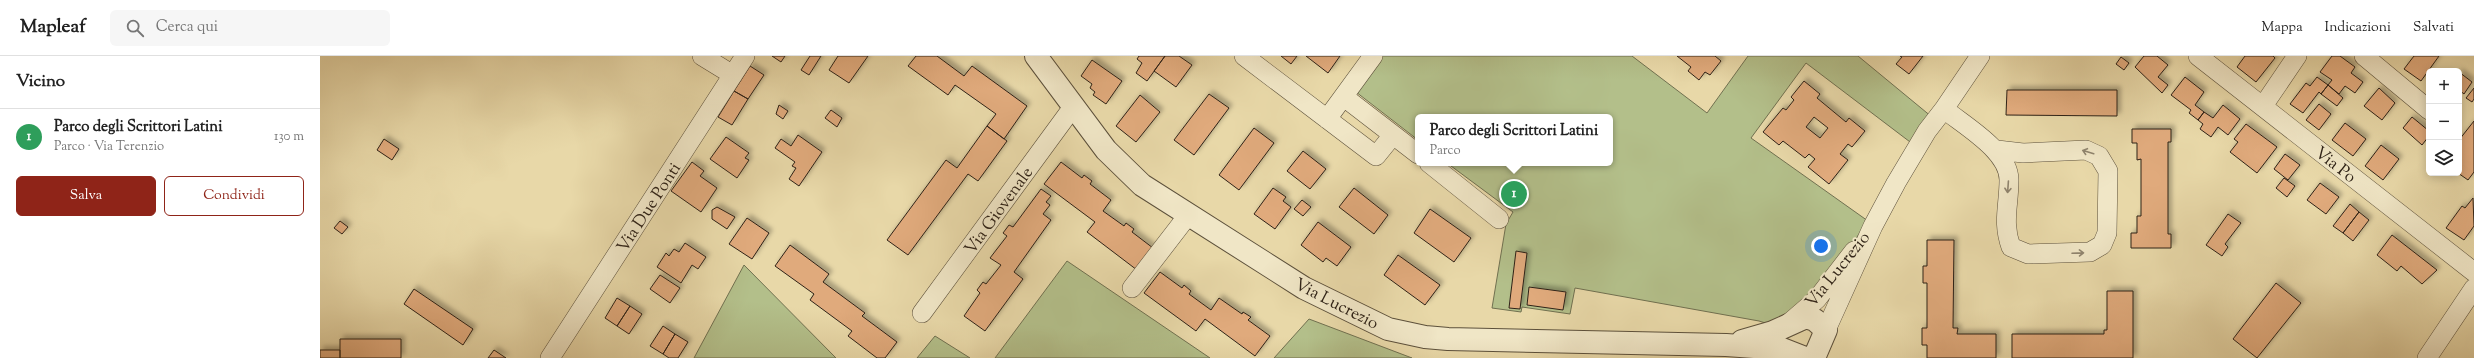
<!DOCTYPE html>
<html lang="it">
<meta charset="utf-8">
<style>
body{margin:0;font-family:"Sorts Mill Goudy",serif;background:#f6f6f6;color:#222}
.controls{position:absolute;right:12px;top:12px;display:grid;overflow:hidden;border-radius:6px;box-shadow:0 2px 10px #0003}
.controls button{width:36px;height:36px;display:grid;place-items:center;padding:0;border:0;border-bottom:1px solid #e0e0e0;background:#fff;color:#222;font:20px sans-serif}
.you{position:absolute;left:1501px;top:190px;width:14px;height:14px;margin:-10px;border:3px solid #fff;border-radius:50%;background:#1a73e8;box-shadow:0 0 0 6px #1a73e833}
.badge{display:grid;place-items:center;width:26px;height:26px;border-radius:50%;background:#8f2418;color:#fff;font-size:13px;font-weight:700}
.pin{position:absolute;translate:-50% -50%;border:2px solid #fff;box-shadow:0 1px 4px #0006}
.popup{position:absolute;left:1095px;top:58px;width:198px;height:52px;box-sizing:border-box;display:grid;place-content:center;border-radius:6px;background:#fff;filter:drop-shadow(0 1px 3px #0005);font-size:13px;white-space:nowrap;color:#767676}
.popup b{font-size:15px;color:#222}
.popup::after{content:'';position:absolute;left:50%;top:100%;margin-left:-8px;border:8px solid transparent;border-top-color:#fff}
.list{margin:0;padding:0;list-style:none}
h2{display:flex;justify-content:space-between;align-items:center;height:52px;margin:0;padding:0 16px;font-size:17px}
h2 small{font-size:13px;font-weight:400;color:#767676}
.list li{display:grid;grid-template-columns:26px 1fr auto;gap:12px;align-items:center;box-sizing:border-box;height:56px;padding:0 16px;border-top:1px solid #e0e0e0}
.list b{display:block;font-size:15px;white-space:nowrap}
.list p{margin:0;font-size:13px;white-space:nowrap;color:#767676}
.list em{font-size:13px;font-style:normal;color:#767676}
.actions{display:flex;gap:8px;padding:12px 16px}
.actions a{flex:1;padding:9px 0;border:1px solid #8f2418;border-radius:6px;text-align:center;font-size:14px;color:#8f2418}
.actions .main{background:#8f2418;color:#fff}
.icon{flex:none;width:22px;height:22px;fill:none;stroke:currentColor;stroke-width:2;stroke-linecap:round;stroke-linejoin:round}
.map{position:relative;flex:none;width:2154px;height:302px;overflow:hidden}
header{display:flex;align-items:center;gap:24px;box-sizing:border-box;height:56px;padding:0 20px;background:#fff;border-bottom:1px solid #e0e0e0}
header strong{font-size:19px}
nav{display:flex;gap:22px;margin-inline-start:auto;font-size:14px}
.search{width:280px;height:36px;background:#f6f6f6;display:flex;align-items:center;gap:10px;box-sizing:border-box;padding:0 14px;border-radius:6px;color:#767676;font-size:15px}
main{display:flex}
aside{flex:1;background:#fff}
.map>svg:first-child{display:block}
.green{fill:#b3bf8a;stroke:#707050}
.building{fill:#e0aa7c;stroke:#2e2217;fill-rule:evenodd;filter:url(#shadow)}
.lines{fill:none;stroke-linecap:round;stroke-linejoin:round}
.minor-casing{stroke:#5c503b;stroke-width:20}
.tertiary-casing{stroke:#5c503b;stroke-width:24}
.minor{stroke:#f0e6c6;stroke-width:19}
.tertiary{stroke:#f0e6c6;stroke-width:22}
.oneway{stroke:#8f846e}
.labels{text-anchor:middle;stroke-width:4;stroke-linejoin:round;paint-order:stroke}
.street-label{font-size:17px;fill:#2e2217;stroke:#f0e6c6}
</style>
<header>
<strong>Mapleaf</strong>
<div class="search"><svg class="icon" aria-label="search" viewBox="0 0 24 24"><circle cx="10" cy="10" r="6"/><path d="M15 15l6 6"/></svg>Cerca qui</div>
<nav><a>Mappa</a><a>Indicazioni</a><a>Salvati</a></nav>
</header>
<main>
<aside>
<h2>Vicino<small></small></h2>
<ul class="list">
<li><span class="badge" style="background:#2e9e5b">1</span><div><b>Parco degli Scrittori Latini</b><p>Parco · Via Terenzio</p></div><em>130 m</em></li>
</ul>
<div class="actions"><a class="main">Salva</a><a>Condividi</a></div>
</aside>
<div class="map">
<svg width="2154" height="302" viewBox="0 0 2154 302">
<defs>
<filter id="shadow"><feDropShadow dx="3.5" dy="-3.5" stdDeviation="2" flood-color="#0004"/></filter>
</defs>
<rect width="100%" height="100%" fill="#e8d8a8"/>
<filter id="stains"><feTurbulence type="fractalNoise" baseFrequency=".005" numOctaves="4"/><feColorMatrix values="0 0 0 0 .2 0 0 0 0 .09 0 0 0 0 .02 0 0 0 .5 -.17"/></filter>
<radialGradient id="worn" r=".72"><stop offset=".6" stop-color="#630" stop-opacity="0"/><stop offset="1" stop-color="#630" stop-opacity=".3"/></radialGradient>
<path class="green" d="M1061,0h251l75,57 41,-57h110l80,66 -20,26 -112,-85 -55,75 117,83 -37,54 -56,51 -16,-5 -184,-33 -5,26 -48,-7 -1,5 -29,-4 14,-84 7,-12 -66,-49h163v-46h-192v23l-62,-48z
M747,205l143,97h-215z
M424,209l92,93h-142z
M989,263l103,39h-138z
M615,280l35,22h-53z"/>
<path class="building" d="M452,0h13l-4,6z
M490,0h11l-12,19 -8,-5z
M518,0h30l-19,27 -20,-13z
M596,0h21l27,20 8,-10 55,40 -23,33 -17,-13 9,-12 -41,-29 -7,10 -40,-29z
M845,0h14l13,9 -16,22 -22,-16z
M845,0l-18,25 -11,-8 6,-10 -5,-4 2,-3z
M961,0h16l-6,8z
M986,0h34l-12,17z
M1357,0h38l6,5 -11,14 -5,-3 -6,8 -11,-9 3,-4z
M1580,0h23l-14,18 -13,-10 6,-7z
M1824,0h13l11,9 -10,12 10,8 -6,8 -27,-26z
M1925,0h28l2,2 -19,24 -19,-15z
M2012,0h8l15,11 -4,6 12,9 -8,11 -10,-7 -6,8 -11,-9 4,-5 -12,-8z
M2094,0h25l-18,25 -17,-12z
M1801,1l8,6 -5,7 -8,-6z
M772,4l30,21 -16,23 -13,-9 2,-3 -5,-4 2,-4 -11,-8z
M430,10l14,9 -16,24 -14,-8z
M2139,16l13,10 -8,12 -5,-4z
M1865,21l19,15 -9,13 9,7 -6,8 -9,-7 2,-3 -20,-15z
M1997,21l11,8 -7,9 -2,-2 -16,21 -13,-9 16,-21 4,3z
M1484,25l16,13 -3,4 29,24 3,-4 16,13 -13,16 -4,-3 -8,10 8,6 -19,24 -21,-17 7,-8 -6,-5 -4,4 -22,-17 -4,4 -16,-13 20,-24 3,2 8,-10 -3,-3zM1494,61l14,11 -8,10 -14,-11z
M2008,29l15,13 -6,8 -16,-12z
M2059,32l16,15 -13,17 -18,-14z
M2154,32v11l-2,3 -6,-4z
M1687,34h110v26l-111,-1z
M414,35l14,8 -16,26 -14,-8z
M889,38l20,14 -35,47 -20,-15z
M820,39l20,17 -24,30 -20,-16z
M1999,48l12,10 -12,16 -13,-10z
M459,49l9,6 -5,8 -7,-5z
M1903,49l17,14 -12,16 -10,-8 -7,10 -11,-8 3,-5 -5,-4 6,-8 9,6z
M511,54l11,8 -5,9 -12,-9z
M2092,61l17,14v5l-7,9 -19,-17z
M2154,65v51l-6,8 -10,-7 1,-33z
M2025,67l21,16 -13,17 -21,-16z
M1926,68l31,23 -20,26 -27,-21 8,-10 -4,-3z
M667,70l20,15 -29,40 -10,-7 -60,81 -21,-15 59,-80 11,8z
M934,72l20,15 -35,47 -20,-15z
M1812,73h39v13h-3v92h3v14h-40v-15h6v-17h4v-57l-4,1v-17h-5z
M478,79l24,17 -23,34 -10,-7 7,-11 -4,-2 3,-4 -20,-14 6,-9 10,7z
M406,81l23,16 -4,5 4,2 -12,18 -27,-19z
M64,83l15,10 -7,11 -15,-10z
M2061,89l18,14 -16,21 -18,-14z
M983,95l23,18 -16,20 -23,-18z
M1965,98l15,11 -12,15 -14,-11z
M372,106l12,9 -4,5 17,12 -16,24 -30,-21z
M741,106l21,16 2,-3 8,6 -2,3 21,16 -8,11 21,15 2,-3 8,6 -2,3 21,16 -16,22 -50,-38 8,-10 -51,-38z
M1964,122l11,8 -8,11 -11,-9z
M2000,127l19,14 -13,17 -19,-14z
M953,132l13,9 -3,4 8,6 -16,22 -21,-15z
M1034,132l34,27 -14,19 -35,-27z
M721,133l10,7 -5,6 4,3 -7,9 8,6 -37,52 9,7 -38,52 -21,-15 16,-23 -3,-3 6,-8 3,2 15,-19 -11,-7 17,-22 -4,-3 6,-8 4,2z
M2153,142l1,28 -10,14 -18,-12 16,-22 3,2z
M982,144l9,7 -8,9 -9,-7z
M2030,148l9,8 -16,21 -10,-7z
M397,151l18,10 -8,12 -15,-10v-9z
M1110,153l41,29 -17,24 -40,-29z
M2039,156l10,8 -16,21 -10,-8z
M1908,158l13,9 -16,21 3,3 -6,9 -16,-11z
M427,162l22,15 -17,26 -23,-15z
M20,165l8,6 -6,7 -8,-6z
M998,166l33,25 -14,19 -11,-8 -3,4 -22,-17z
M2072,179l45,35 -15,14 -21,-18 -4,5 -20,-16z
M1607,184h27l-1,88h5l-1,6h39v24h-69v-13h-5v-17h5v-45h-4v-17h4z
M365,187l21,14 -8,12 -6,-4 -11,18 -24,-16 9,-14 3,3 5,-7 5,3z
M470,189l39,29 -6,8 42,31 -3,3 35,26 -12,16h-8l-29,-22 4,-5 -42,-31 4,-6 -39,-28z
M1196,195l11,2 -7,56 -11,-1z
M1078,199l42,30 -15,20 -41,-30z
M840,216l22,16 2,-3 7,6 -2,3 22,16 8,-12 23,16 1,-2 8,5 -3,3 22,16 -15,20 -50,-37 -9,12 -52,-38z
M340,219l20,13 -10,15 -20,-14z
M1956,227l25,20 -44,55 -24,-19z
M1209,231l37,5 -3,18 -36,-5z
M94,233l59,40 -10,16 -59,-41z
M1787,235h26v67h-121v-24h92v-4h3z
M297,242l13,8 -13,20 -12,-8z
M310,250l12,8 -13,20 -12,-8z
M343,270l12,8 -12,20 -13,-8z
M355,278l13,8 -10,16h-9l-6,-4z
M20,283h61v19h-61z
M0,294h20v8h-20z
M174,294l12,8h-18z"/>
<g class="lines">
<g class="minor-casing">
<path id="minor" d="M382,0l31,19
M924,0l132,100 17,-21
M1878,0l276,216
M2044,0l65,54
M1024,41l74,57
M1943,50l34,-50
M1624,53c21,17 65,42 65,71 0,26 -7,42 2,67l17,7 62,-2 12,-7 5,-12 1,-62 -9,-15 -13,-6 -63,3 -26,-3
M1007,63l46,-63
M1109,107l70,56
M812,232l57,-74
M602,257l151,-206
M1468,268l29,-25 37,-48
M1506,274l47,-104 23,-43 31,-52 17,-22 36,-53
M230,302l195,-302
M2107,302l47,-70"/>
</g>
<g class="tertiary-casing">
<path id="tertiary" d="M716,0l70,94 36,35 162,103 84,41 37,8 23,2 278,6 56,4 23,9
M1422,285l31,-9 33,-15 9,3 11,10 -12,28"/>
</g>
<use href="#minor" class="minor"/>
<use href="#tertiary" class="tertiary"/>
</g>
<defs><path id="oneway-shaft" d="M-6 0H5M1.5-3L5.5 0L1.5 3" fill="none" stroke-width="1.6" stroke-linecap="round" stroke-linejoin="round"/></defs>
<g class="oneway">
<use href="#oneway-shaft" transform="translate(1768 96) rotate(-163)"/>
<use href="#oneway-shaft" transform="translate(1688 131) rotate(94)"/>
<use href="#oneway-shaft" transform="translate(1758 197) rotate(-2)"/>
</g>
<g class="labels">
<g class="street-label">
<text transform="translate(2016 108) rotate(38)" y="6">Via Po</text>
<text transform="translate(328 151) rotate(-57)" y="6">Via Due Ponti</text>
<text transform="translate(678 154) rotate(-54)" y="6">Via Giovenale</text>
<text transform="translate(1517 213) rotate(-51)" y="6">Via Lucrezio</text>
<text transform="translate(1017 247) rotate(27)" y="6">Via Lucrezio</text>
</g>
</g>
<rect width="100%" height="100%" filter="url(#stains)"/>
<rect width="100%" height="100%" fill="url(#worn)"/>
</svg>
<div class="controls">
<button>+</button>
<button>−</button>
<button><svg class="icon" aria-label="layers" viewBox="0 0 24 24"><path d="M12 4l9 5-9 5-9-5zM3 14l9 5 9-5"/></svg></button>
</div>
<div class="you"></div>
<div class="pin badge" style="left:1194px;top:138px;background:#2e9e5b">1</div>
<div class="popup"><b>Parco degli Scrittori Latini</b>Parco</div>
</div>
</main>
